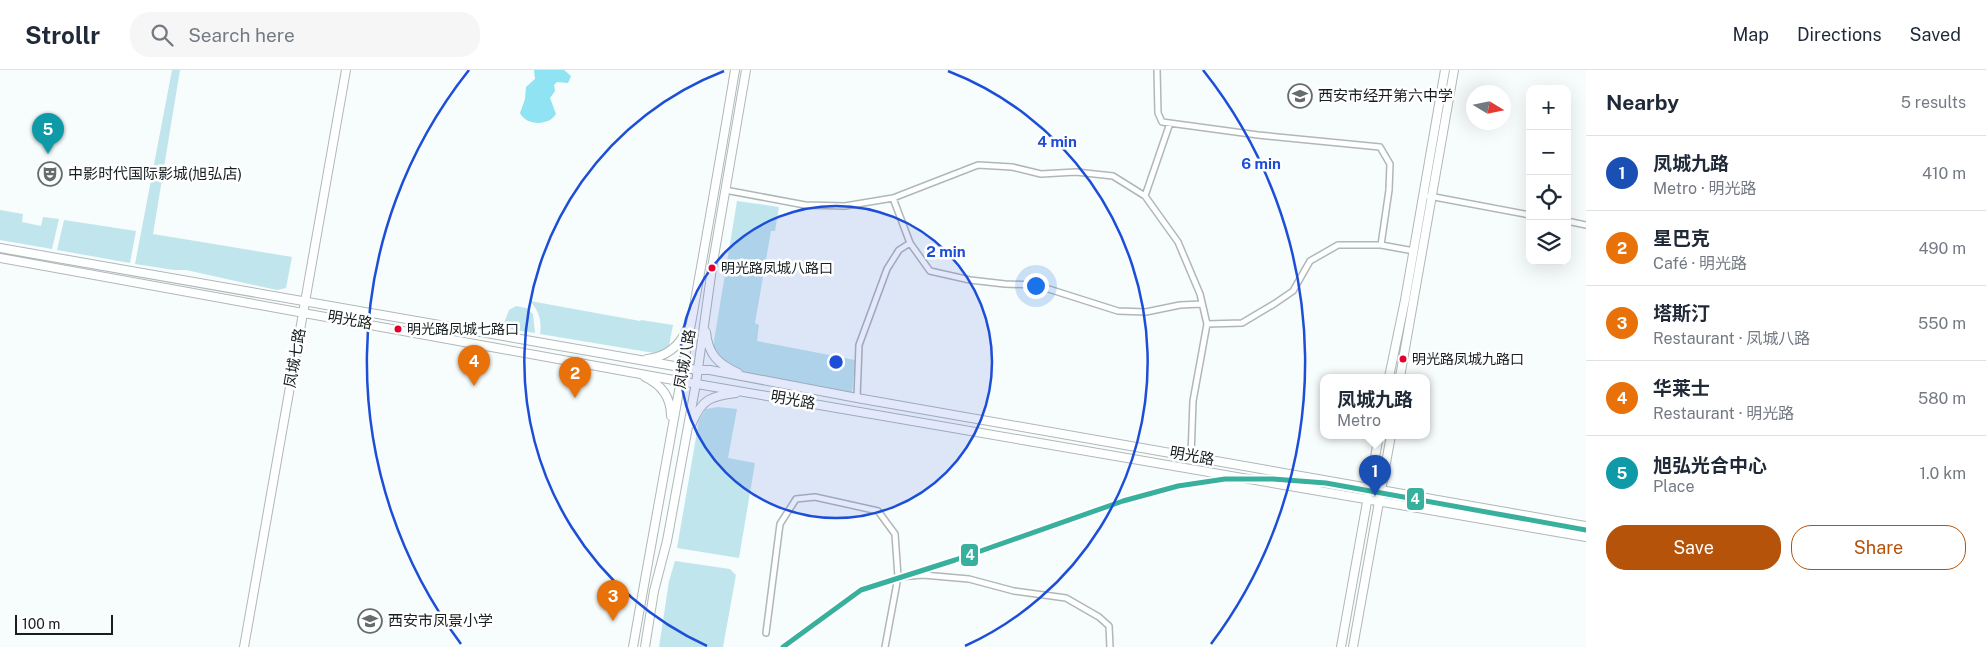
<!DOCTYPE html>
<meta charset="utf-8">
<style>
body{margin:0;font-family:"Public Sans","Noto Sans SC",sans-serif;background:#f6f6f7;color:#1f2937}
.controls{position:absolute;right:15px;top:15px;display:grid;overflow:hidden;border-radius:10px;box-shadow:0 5px 20px #0002}
.controls button{width:45px;height:45px;display:grid;place-items:center;padding:0;border:0;border-bottom:1px solid #e0e1e3;background:#fff;color:#1f2937;font:25px sans-serif}
.compass{position:absolute;left:1466px;top:15px;width:45px;height:45px;border-radius:50%;background:#fff;box-shadow:0 5px 20px #0002;rotate:100deg}
.scale{position:absolute;left:15px;bottom:12px;width:98px;box-sizing:border-box;padding-left:5px;border:2px solid #161e1f;border-top:0;font-size:14px;line-height:18px;white-space:nowrap;color:#161e1f;-webkit-text-stroke:4px #fff;paint-order:stroke}
.you{position:absolute;left:1035px;top:215px;width:18px;height:18px;margin:-12px;border:4px solid #fff;border-radius:50%;background:#1a73e8;box-shadow:0 0 0 8px #1a73e833}
.badge{display:grid;place-items:center;width:32px;height:32px;border-radius:50%;background:#b45309;color:#fff;font-size:16px;font-weight:700}
.pin{position:absolute;translate:-50% -41px;filter:drop-shadow(0 1px 2px #0008)}
.pin::after{content:'';position:absolute;top:26px;width:18px;height:15px;background:inherit;clip-path:polygon(0 0,100% 0,50% 100%)}
.popup{position:absolute;left:1320px;top:304px;width:110px;height:65px;box-sizing:border-box;display:grid;place-content:center;border-radius:10px;background:#fff;filter:drop-shadow(0 1px 4px #0005);font-size:16px;white-space:nowrap;color:#747a83}
.popup b{font-size:19px;color:#1f2937}
.popup::after{content:'';position:absolute;left:50%;top:100%;margin-left:-10px;border:10px solid transparent;border-top-color:#fff}
.list{margin:0;padding:0;list-style:none}
h2{display:flex;justify-content:space-between;align-items:center;height:65px;margin:0;padding:0 20px;font-size:21px}
h2 small{font-size:16px;font-weight:400;color:#747a83}
.list li{display:grid;grid-template-columns:32px 1fr auto;gap:15px;align-items:center;box-sizing:border-box;height:75px;padding:0 20px;border-top:1px solid #e0e1e3}
.list b{display:block;font-size:19px;white-space:nowrap}
.list p{margin:0;font-size:16px;white-space:nowrap;color:#747a83}
.list em{font-size:16px;font-style:normal;color:#747a83}
.actions{display:flex;gap:10px;padding:15px 20px}
.actions a{flex:1;padding:11px 0;border:1px solid #b45309;border-radius:20px;text-align:center;font-size:18px;color:#b45309}
.actions .main{background:#b45309;color:#fff}
.icon{flex:none;width:28px;height:28px;fill:none;stroke:currentColor;stroke-width:2;stroke-linecap:round;stroke-linejoin:round}
.map{position:relative;flex:none;width:1586px;height:577px;overflow:hidden}
header{display:flex;align-items:center;gap:30px;box-sizing:border-box;height:70px;padding:0 25px;background:#fff;border-bottom:1px solid #e0e1e3}
header strong{font-size:24px}
nav{display:flex;gap:28px;margin-inline-start:auto;font-size:18px}
.search{width:350px;height:45px;background:#f6f6f7;display:flex;align-items:center;gap:12px;box-sizing:border-box;padding:0 18px;border-radius:20px;color:#747a83;font-size:19px}
main{display:flex}
aside{flex:1;background:#fff}
.map>svg:first-child{display:block}
.green{fill:#c1e5ed}
.water{fill:#8fe3f2}
.lines{fill:none;stroke-linecap:round;stroke-linejoin:round}
.street-casing{stroke:#b1b7b8;stroke-width:8}
.secondary-casing{stroke:#b1b7b8;stroke-width:10}
.street{stroke:#feffff;stroke-width:5}
.secondary{stroke:#feffff;stroke-width:8}
.metro-1-casing{stroke:#fff;stroke-width:9}
.metro-1{stroke:#39b09e;stroke-width:5}
.ring{fill:none;stroke:#1d4ed8;stroke-width:2.5}
.bus-dot{fill:#e4002b;stroke:#fff;stroke-width:2}
.labels{text-anchor:middle;stroke-width:5;stroke-linejoin:round;paint-order:stroke}
.bus-label{font-size:14px;fill:#161e1f;stroke:#fff;text-anchor:start}
.poi-label{font-size:15px;fill:#161e1f;stroke:#fff;text-anchor:start}
.street-label{font-size:15px;fill:#161e1f;stroke:#fff}
.centre{fill:#1d4ed8;stroke:#fff;stroke-width:2.5}
.ring-label{font-size:15px;text-anchor:middle;font-weight:bold;fill:#1d4ed8;stroke:#fff;stroke-width:5;stroke-linejoin:round;paint-order:stroke}
.line-badge{stroke:#fff;stroke-width:2}
.badge-label{font-size:14px;text-anchor:middle;font-weight:bold;fill:#fff}
</style>
<header>
<strong>Strollr</strong>
<div class="search"><svg class="icon" aria-label="search" viewBox="0 0 24 24"><circle cx="10" cy="10" r="6"/><path d="M15 15l6 6"/></svg>Search here</div>
<nav><a>Map</a><a>Directions</a><a>Saved</a></nav>
</header>
<main>
<div class="map">
<svg width="1586" height="577" viewBox="0 0 1586 577">
<rect width="100%" height="100%" fill="#f7fcfc"/>
<path class="green" d="M172,0h8l-27,164 139,23 -6,31 -9,2 -91,-20h-12l-39,-6z
M737,131l42,6 -4,24h-4l-16,92 4,2 -2,16 98,19 -3,33 -120,-22 -19,-14 1,-16z
M0,140l23,4 -1,8 19,4 2,-9 16,2 -7,30 -52,-9z
M64,150l72,11 -6,32 -73,-13z
M530,231l110,20 1,-1 32,5 -4,21 -6,5 -9,2 -114,-19c2,-13 -1,-23 -10,-33z
M516,236l10,2 7,6 2,19 -33,-5 7,-18z
M718,337l19,2 -9,49 27,5 -16,95 -62,-10 22,-128 7,-11z
M675,491l55,8 6,6 -13,72h-64l10,-66z"/>
<path class="water" d="M534,0h30l7,6 -3,7 -11,-1 -3,3 1,6 -5,7 6,16c-7,12 -30,12 -36,-1l5,-14 1,-12 9,-8z"/>
<g class="lines">
<g class="street-casing">
<path id="street" d="M1157,0l1,43 4,9 96,13 122,12 10,17 -1,26 -8,55 33,6
M725,120l80,15 40,1 48,-8 85,-33 34,2 29,7 35,-2 37,4 32,20 33,46 22,52 7,30 -14,77 -2,55
M1145,126l25,-73
M1429,126l101,19
M893,128l17,45 20,28 40,9 35,4 31,1 82,26 28,1 34,-7 22,-1
M1567,151l19,4
M1207,254l35,-1 32,-19 19,-13 17,-30 28,-16h43
M857,328l2,-53 28,-76 12,-19 11,-7
M898,507l25,-2 46,4 45,12 52,7 33,19 10,9 1,21
M766,563l14,-109 16,-25 19,-2 63,14 17,23 3,43 -13,70"/>
</g>
<g class="secondary-casing">
<path id="secondary" d="M0,178l697,122h13l147,28 729,128
M0,188l668,121 918,158
M706,262c2,22 12,32 32,41
M647,289c19,-2 32,-12 40,-30
M645,307c17,8 26,20 26,39
M1389,307l16,-77 40,-230
M1400,307l54,-307
M692,353c10,-24 19,-27 44,-30
M244,577l102,-577
M633,577c34,-192 70,-384 102,-577
M645,577l9,-56 13,-50 29,-158 16,-115 34,-198
M1341,577l38,-212
M1353,577l38,-212"/>
</g>
<use href="#street" class="street"/>
<use href="#secondary" class="secondary"/>
<g class="metro-1-casing">
<path id="metro-1" d="M783,577l78,-57 94,-30 168,-59 55,-15 47,-7h48l53,4 260,47"/>
</g>
<use href="#metro-1" class="metro-1"/>
</g>
<circle cx="836" cy="292" r="156" fill="#1d4ed8" fill-opacity=".12"/>
<g class="ring">
<circle cx="836" cy="292" r="156"/>
<path d="M707 576A312 312 0 0 1 724 1M948 1A312 312 0 0 1 965 576"/>
<path d="M461 574A469 469 0 0 1 469 0M1203 0A469 469 0 0 1 1211 574"/>
</g>
<defs>
<g id="school-ring" transform="scale(1.25)"><circle r="9.5" fill="#fff" stroke="#656c6c" stroke-width="1.5"/><path d="M0-5L7-2L0 1L-7-2ZM-4 1L0 2.5L4 1V4Q0 6-4 4Z" fill="#656c6c"/></g>
<g id="theatre-ring" transform="scale(1.25)"><circle r="9.5" fill="#fff" stroke="#656c6c" stroke-width="1.5"/><path d="M-5-5.5Q0-4 5-5.5V0Q5 5 0 6Q-5 5-5 0ZM-3.3-2.5H-1v1.5H-3.3ZM1-2.5H3.3v1.5H1ZM-2.8 1Q0 5.5 2.8 1Z" fill="#656c6c"/></g>
</defs>
<g fill-rule="evenodd">
<use href="#school-ring" x="1300" y="26"/>
<use href="#theatre-ring" x="50" y="104"/>
<use href="#school-ring" x="370" y="551"/>
</g>
<g class="bus-dot">
<circle cx="712" cy="198" r="4.5"/>
<circle cx="398" cy="259" r="4.5"/>
<circle cx="1403" cy="289" r="4.5"/>
</g>
<g class="labels">
<g class="bus-label">
<text x="721" y="203">明光路凤城八路口</text>
<text x="407" y="264">明光路凤城七路口</text>
<text x="1412" y="294">明光路凤城九路口</text>
</g>
<g class="poi-label">
<text x="1318" y="31">西安市经开第六中学</text>
<text x="68" y="109">中影时代国际影城(旭弘店)</text>
<text x="388" y="556">西安市凤景小学</text>
</g>
<g class="street-label">
<text transform="translate(350 250) rotate(10)" y="5">明光路</text>
<text transform="translate(295 288) rotate(-80)" y="5">凤城七路</text>
<text transform="translate(685 289) rotate(-80)" y="5">凤城八路</text>
<text transform="translate(793 330) rotate(10)" y="5">明光路</text>
<text transform="translate(1192 386) rotate(10)" y="5">明光路</text>
</g>
</g>
<circle cx="836" cy="292" r="8" class="centre"/>
<g class="ring-label">
<text x="1057" y="77">4 min</text>
<text x="1261" y="99">6 min</text>
<text x="946" y="187">2 min</text>
</g>
<g class="line-badge">
<rect x="1406" y="417" width="19" height="24" rx="5" fill="#39b09e"/>
<rect x="960" y="473" width="19" height="24" rx="5" fill="#39b09e"/>
</g>
<g class="badge-label">
<text x="1415" y="434">4</text>
<text x="970" y="490">4</text>
</g>
</svg>
<div class="controls">
<button>+</button>
<button>−</button>
<button><svg class="icon" aria-label="locate" viewBox="0 0 24 24"><circle cx="12" cy="12" r="6"/><path d="M12 2v4M12 18v4M2 12h4M18 12h4"/></svg></button>
<button><svg class="icon" aria-label="layers" viewBox="0 0 24 24"><path d="M12 4l9 5-9 5-9-5zM3 14l9 5 9-5"/></svg></button>
</div>
<svg class="compass" viewBox="-18 -18 36 36"><path d="M0-13l5 13h-10z" fill="#e53935"/><path d="M0 13l5-13h-10z" fill="#747a83"/></svg>
<div class="scale">100 m</div>
<div class="you"></div>
<div class="pin badge" style="left:1375px;top:426px;background:#1a4fb4">1</div>
<div class="popup"><b>凤城九路</b>Metro</div>
<div class="pin badge" style="left:575px;top:328px;background:#e8710a">2</div>
<div class="pin badge" style="left:613px;top:551px;background:#e8710a">3</div>
<div class="pin badge" style="left:474px;top:316px;background:#e8710a">4</div>
<div class="pin badge" style="left:48px;top:84px;background:#0f9aa8">5</div>
</div>
<aside>
<h2>Nearby<small>5 results</small></h2>
<ul class="list">
<li><span class="badge" style="background:#1a4fb4">1</span><div><b>凤城九路</b><p>Metro · 明光路</p></div><em>410 m</em></li>
<li><span class="badge" style="background:#e8710a">2</span><div><b>星巴克</b><p>Café · 明光路</p></div><em>490 m</em></li>
<li><span class="badge" style="background:#e8710a">3</span><div><b>塔斯汀</b><p>Restaurant · 凤城八路</p></div><em>550 m</em></li>
<li><span class="badge" style="background:#e8710a">4</span><div><b>华莱士</b><p>Restaurant · 明光路</p></div><em>580 m</em></li>
<li><span class="badge" style="background:#0f9aa8">5</span><div><b>旭弘光合中心</b><p>Place</p></div><em>1.0 km</em></li>
</ul>
<div class="actions"><a class="main">Save</a><a>Share</a></div>
</aside>
</main>
